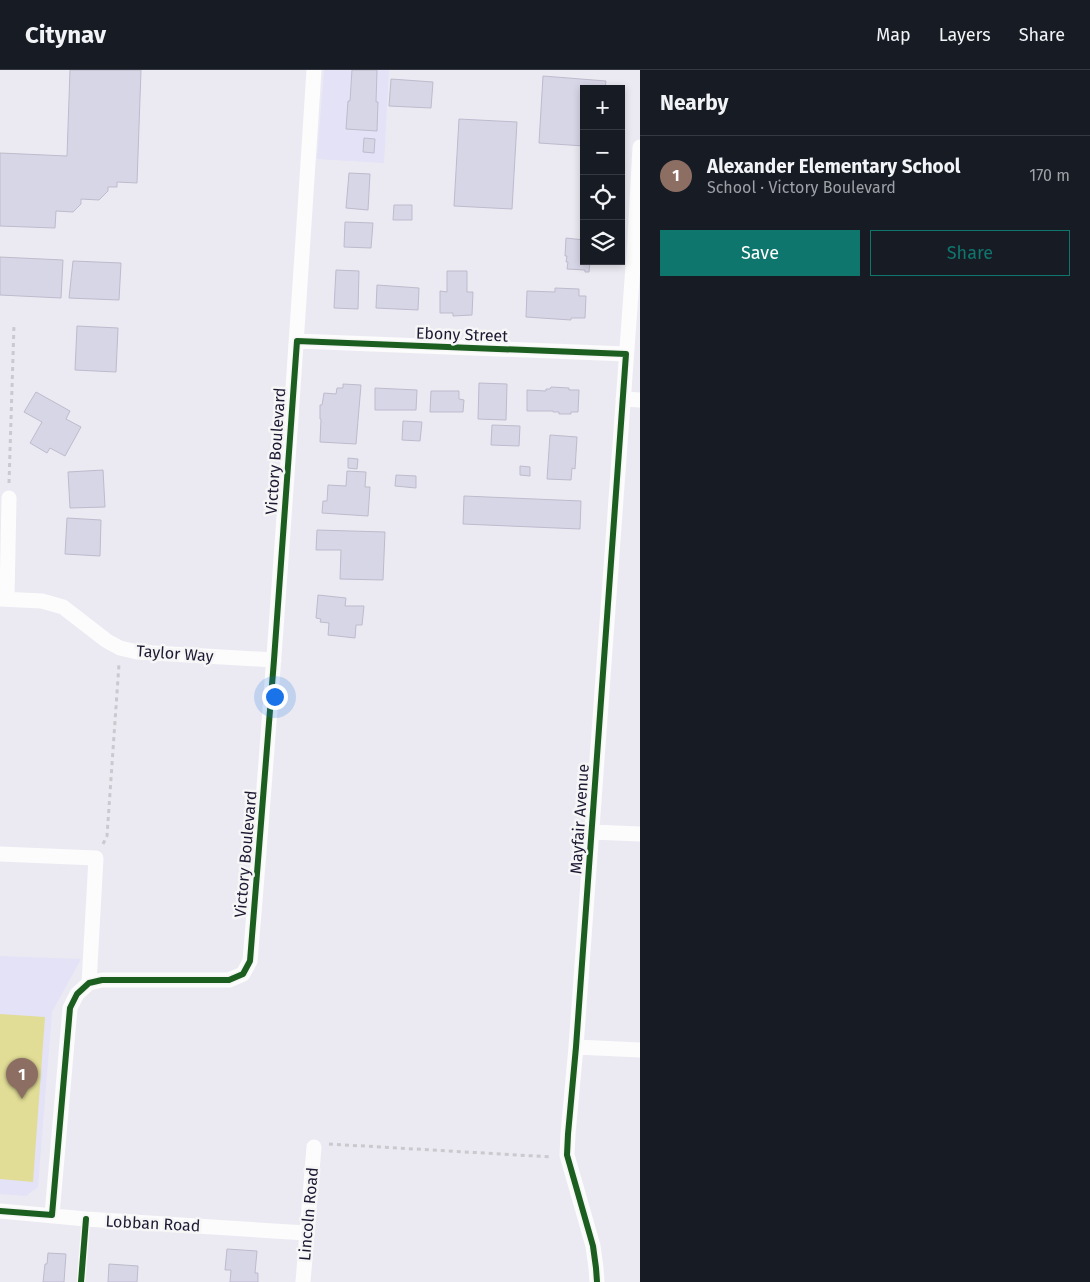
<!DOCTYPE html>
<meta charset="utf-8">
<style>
body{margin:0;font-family:"Fira Sans",sans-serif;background:#242831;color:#f1f3f6}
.controls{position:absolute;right:15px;top:15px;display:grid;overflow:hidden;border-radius:0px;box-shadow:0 2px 8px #0003}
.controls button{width:45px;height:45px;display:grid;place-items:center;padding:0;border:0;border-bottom:1px solid #363941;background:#171b24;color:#f1f3f6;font:25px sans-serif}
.you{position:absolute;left:274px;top:626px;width:18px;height:18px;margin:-12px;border:4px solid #fff;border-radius:50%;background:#1a73e8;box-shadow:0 0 0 8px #1a73e833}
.badge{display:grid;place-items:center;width:32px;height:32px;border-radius:50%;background:#0f766e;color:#fff;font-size:16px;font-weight:700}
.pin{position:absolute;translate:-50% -41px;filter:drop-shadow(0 1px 2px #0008)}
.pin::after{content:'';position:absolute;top:26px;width:18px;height:15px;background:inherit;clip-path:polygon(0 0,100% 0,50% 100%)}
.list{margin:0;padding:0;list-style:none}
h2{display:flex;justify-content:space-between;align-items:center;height:65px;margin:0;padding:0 20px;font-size:21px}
h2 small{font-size:16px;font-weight:400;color:#9ea1a6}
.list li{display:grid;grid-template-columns:32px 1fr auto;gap:15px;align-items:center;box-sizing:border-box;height:80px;padding:0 20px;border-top:1px solid #363941}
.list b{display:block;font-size:19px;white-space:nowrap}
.list p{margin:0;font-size:16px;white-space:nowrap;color:#9ea1a6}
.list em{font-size:16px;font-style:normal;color:#9ea1a6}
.actions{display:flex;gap:10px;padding:15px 20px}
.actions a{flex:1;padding:11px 0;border:1px solid #0f766e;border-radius:0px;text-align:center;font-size:18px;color:#0f766e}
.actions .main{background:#0f766e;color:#fff}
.icon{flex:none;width:28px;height:28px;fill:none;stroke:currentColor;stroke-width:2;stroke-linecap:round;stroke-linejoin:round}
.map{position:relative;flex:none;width:640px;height:1212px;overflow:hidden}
header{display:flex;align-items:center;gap:30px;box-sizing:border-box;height:70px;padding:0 25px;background:#171b24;border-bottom:1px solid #363941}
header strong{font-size:24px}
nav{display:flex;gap:28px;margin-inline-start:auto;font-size:18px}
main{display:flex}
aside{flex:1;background:#171b24}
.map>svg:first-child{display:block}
.built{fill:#e3e2f7}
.pitch{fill:#e1dd96}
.building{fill:#d7d6e7;stroke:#bdbbcc}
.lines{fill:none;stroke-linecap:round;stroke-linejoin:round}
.path{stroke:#cac9cf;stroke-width:3;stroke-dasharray:4 4;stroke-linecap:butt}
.lane{stroke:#fcfcfd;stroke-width:8}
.street{stroke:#fcfcfd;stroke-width:15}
.cycleway-casing{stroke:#f6f6f6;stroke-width:9}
.cycleway{stroke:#1b5e20;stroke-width:6}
.labels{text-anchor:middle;stroke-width:5;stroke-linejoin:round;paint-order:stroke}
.street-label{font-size:16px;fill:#1c1933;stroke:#f6f6f6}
</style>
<header>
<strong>Citynav</strong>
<nav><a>Map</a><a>Layers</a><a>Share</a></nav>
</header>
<main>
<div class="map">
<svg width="640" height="1212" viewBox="0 0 640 1212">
<rect width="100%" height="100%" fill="#ebeaf2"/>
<path class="built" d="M324,0h65l-5,93 -67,-4z
M0,886l81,3 -29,53 -14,175 -12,9 -26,-2z"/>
<path class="pitch" d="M0,944l45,3 -12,165 -33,-3z"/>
<path class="building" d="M70,0h71l-4,113 -20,-1v5h-9v4l-9,9 -18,-1v5l-8,8 -17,-1 -1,17 -55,-2v-73l67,3z
M352,0h25l-1,32h2l-1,29 -31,-2 2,-28h2z
M543,6l63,5 -1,8h-21v57l-45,-3z
M391,9l42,3 -2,26 -42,-2z
M459,49l58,3 -5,87 -58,-3z
M364,68l11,1 -1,14 -11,-1z
M349,103l21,1 -2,36 -22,-2z
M394,135h18v15h-19z
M345,152l28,1 -2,25 -27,-1z
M566,168l18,2v21h6l-1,11h-4v-2l-18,-1 1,-7h-2l1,-6h-2z
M0,187l63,3 -2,38 -61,-3z
M73,191l48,2 -2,37 -50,-2z
M336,200l23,1 -1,38 -24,-1z
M447,201h20v21h6l-1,23 -19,1v-3h-13v-22l7,1z
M377,215l42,3 -1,22 -42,-2z
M555,218l24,1v7h7l-1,22h-14v2l-45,-3 1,-26 28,1z
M77,256l41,2 -2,44 -41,-2z
M479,313l28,1 -1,36 -28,-1z
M343,314l18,1 -5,59 -36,-2 1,-23h-1v-14h2l2,-12 12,1 1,-6h6z
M551,317l18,1v2h10l-1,22h-7v2h-12v-2h-6v-1h-26v-21l19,1v-2h4z
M375,318l42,2 -1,20h-41z
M431,321h28v8l5,1 -1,12h-33z
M36,322l34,19 -4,8 15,8 -16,29 -15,-8 -3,5 -17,-10 12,-21 -18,-10z
M403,351l19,1 -2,19 -18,-1z
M492,355l28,1 -1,20 -28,-1z
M550,365l27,2 -2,32 -3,-1 -1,12 -24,-1z
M348,388l10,1 -1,10 -9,-1z
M520,396l10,1v9l-10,-1z
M103,400l2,37 -35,1 -2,-36z
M347,401l19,1 -1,15h5l-2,29 -46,-3 1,-12h4l1,-16 18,1z
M396,405l20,1v12l-21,-2z
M464,426l117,5 -1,28 -117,-5z
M67,448l34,2 -1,36 -35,-2z
M317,460l68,2 -2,48 -43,-1 1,-29h-25z
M318,525l28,3 -1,8h19l-2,19h-6l-1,13 -27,-3 1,-12 -9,-1 1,-3 -5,-1z
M227,1179l30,2 -2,22h3v9h-28l1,-12h-6z
M48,1183l18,1 -2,28h-21l2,-18h2z
M109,1194l29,2 -1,16h-29z"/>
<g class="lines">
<path class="path" d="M9,413l5,-158
M103,774l4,-8 12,-172
M329,1074l223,13"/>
<path class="lane" d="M81,1212l5,-63"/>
<path class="street" d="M297,271l329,13
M623,329l17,1
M0,529l42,2 21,6 44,34 13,7 17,4 137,8
M7,529l2,-101
M592,762l48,2
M0,784l96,4 -7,125
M576,977l64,3
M0,1141l86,8 220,14
M52,1145l18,-207 7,-14 12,-11 13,-3h127l14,-6 7,-13c25,-297 45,-594 64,-891
M303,1212l11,-135
M597,1212l-1,-14 -3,-22 -26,-91 1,-21 8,-87 59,-808 5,-92"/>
<g class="cycleway-casing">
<path id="cycleway" d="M0,1141l52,4 18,-207 7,-14 12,-11 13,-3h127l14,-6 7,-13 24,-301 23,-319 329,13 -50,693 -8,87 -1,21 26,91 3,22 1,14
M81,1212l5,-63"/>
</g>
<use href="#cycleway" class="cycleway"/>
</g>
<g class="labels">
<g class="street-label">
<text transform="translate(462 264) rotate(2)" y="6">Ebony Street</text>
<text transform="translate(275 381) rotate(-86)" y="6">Victory Boulevard</text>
<text transform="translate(175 583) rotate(4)" y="6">Taylor Way</text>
<text transform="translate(579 749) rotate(-86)" y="6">Mayfair Avenue</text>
<text transform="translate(245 784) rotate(-85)" y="6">Victory Boulevard</text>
<text transform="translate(308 1144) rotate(-85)" y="6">Lincoln Road</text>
<text transform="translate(153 1153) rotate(3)" y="6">Lobban Road</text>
</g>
</g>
</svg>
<div class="controls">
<button>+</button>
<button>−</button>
<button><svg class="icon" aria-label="locate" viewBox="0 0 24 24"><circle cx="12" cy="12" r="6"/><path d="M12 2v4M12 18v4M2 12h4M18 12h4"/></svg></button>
<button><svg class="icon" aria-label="layers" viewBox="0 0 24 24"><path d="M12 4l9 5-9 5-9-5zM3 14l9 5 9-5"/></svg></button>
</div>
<div class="you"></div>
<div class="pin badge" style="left:22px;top:1029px;background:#8d6e63">1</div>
</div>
<aside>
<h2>Nearby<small></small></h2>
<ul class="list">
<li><span class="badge" style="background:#8d6e63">1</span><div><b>Alexander Elementary School</b><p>School · Victory Boulevard</p></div><em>170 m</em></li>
</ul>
<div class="actions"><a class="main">Save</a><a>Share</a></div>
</aside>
</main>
